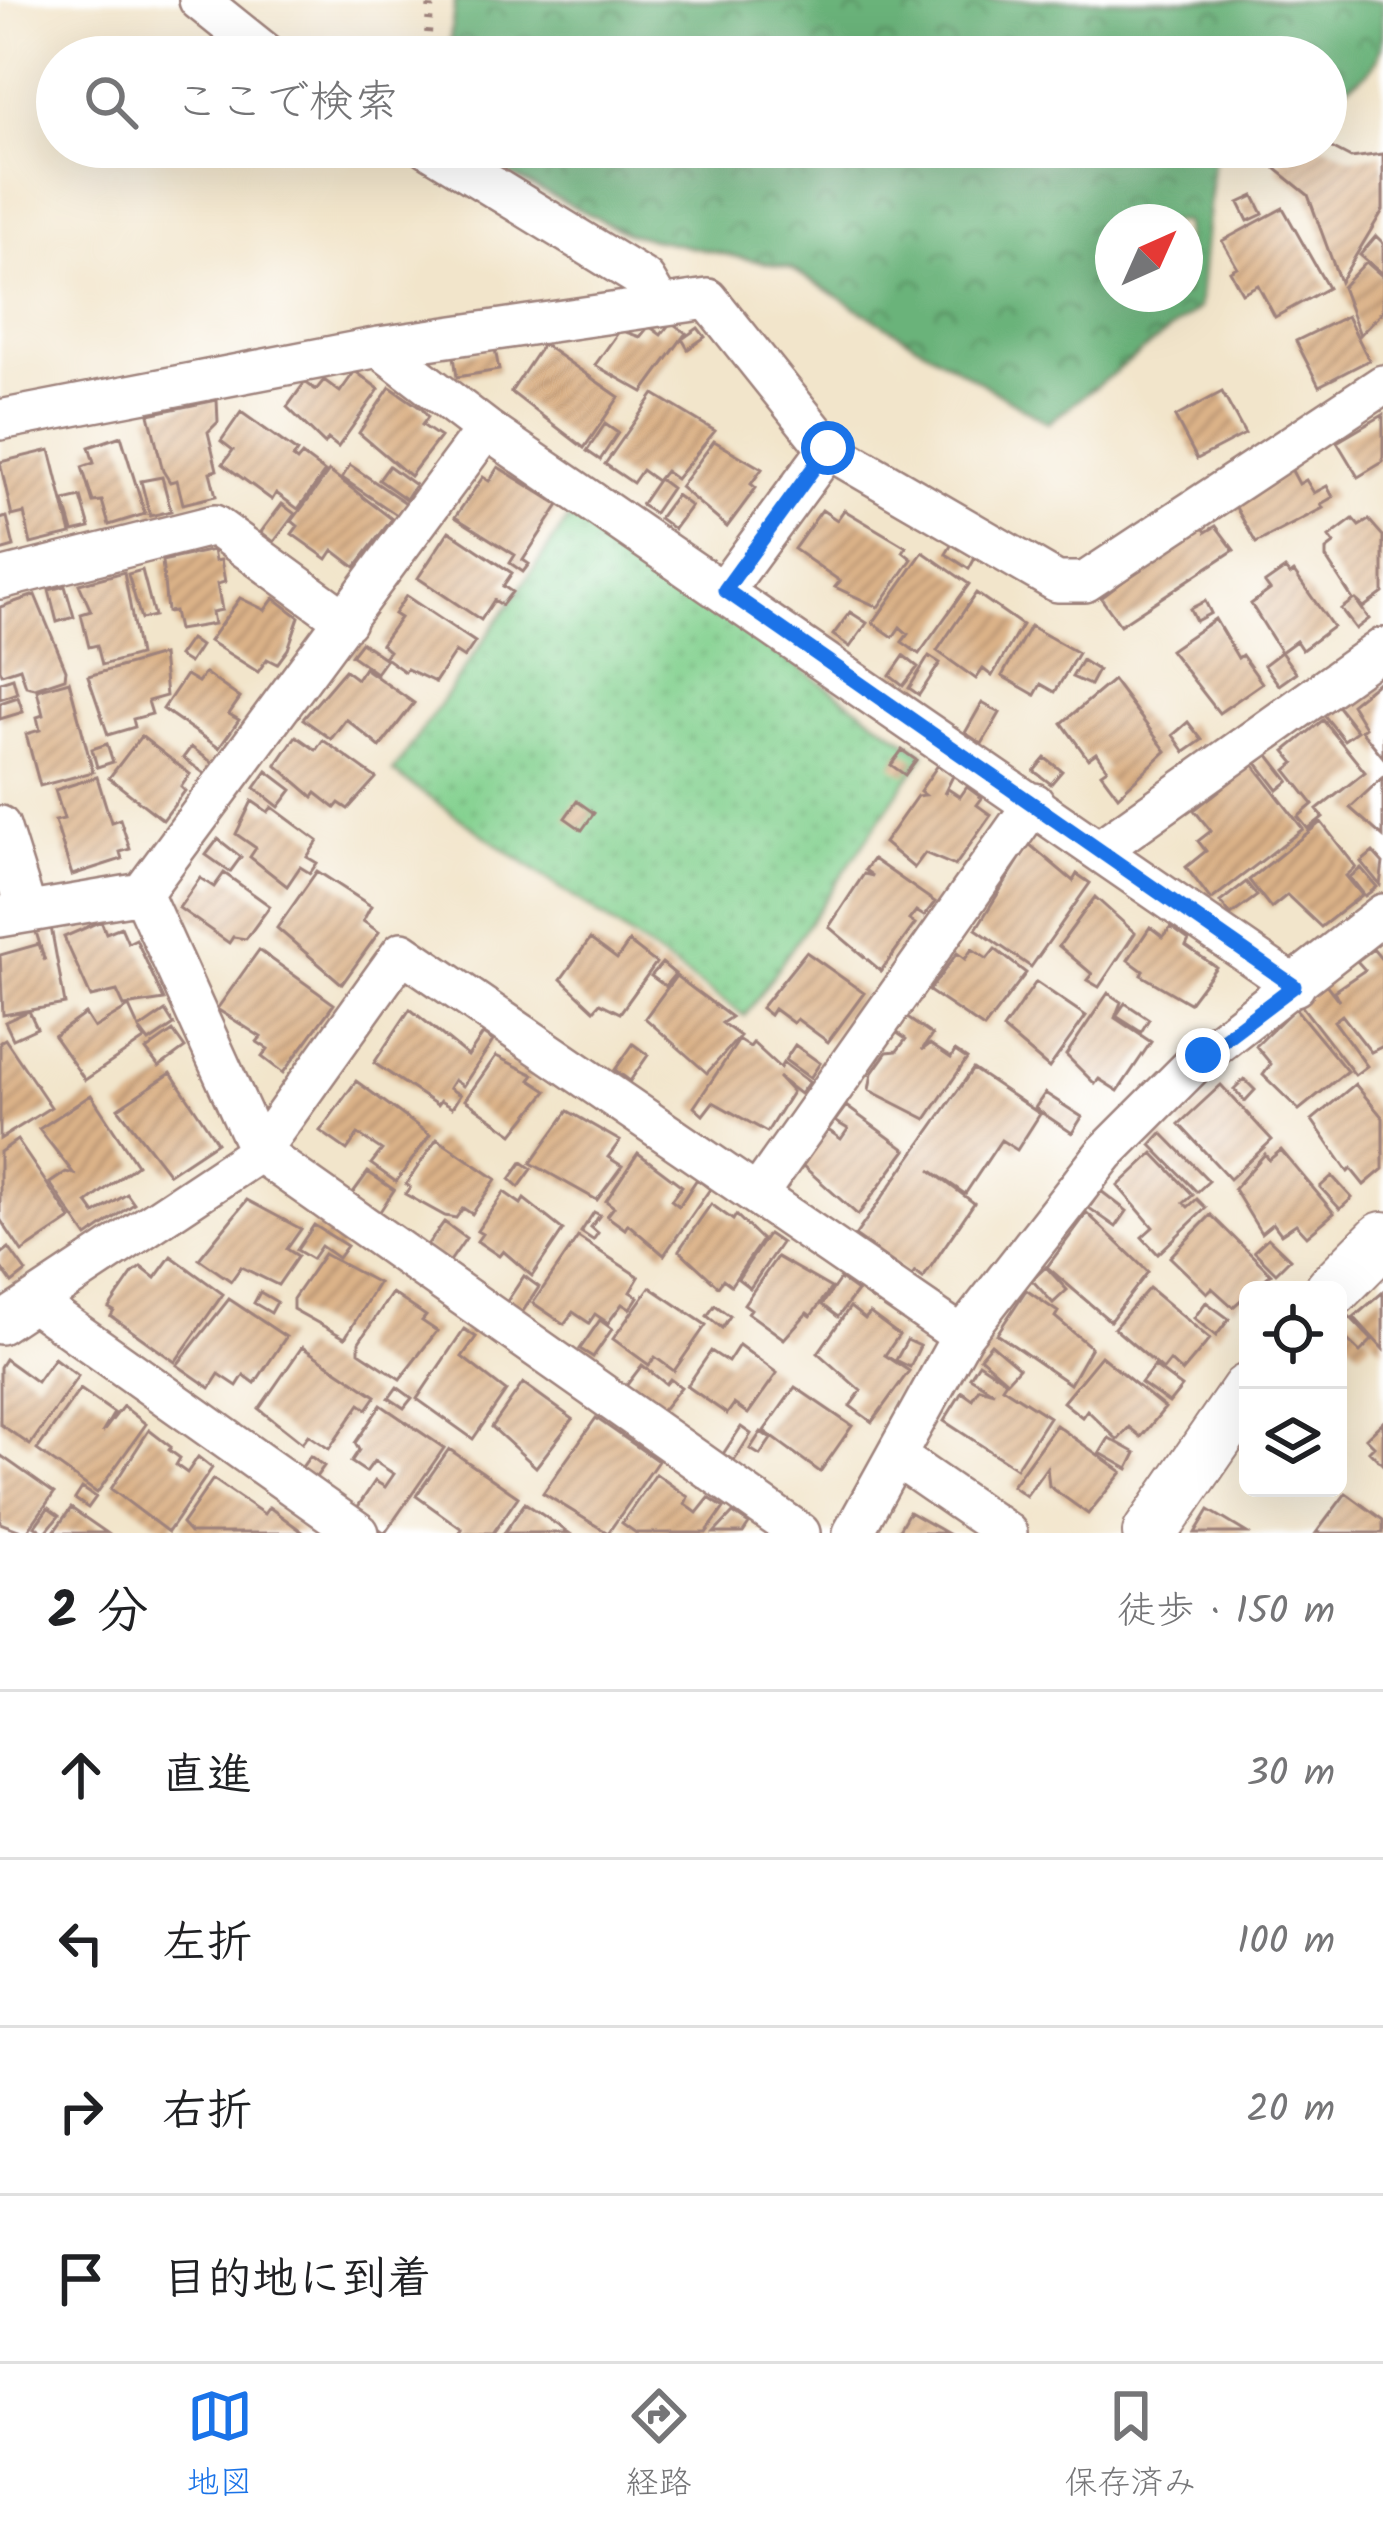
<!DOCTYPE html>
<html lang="ja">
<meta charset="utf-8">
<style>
body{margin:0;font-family:Kalam,"Klee One",sans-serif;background:#f2f2f2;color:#202124}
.controls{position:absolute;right:36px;bottom:36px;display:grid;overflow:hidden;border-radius:18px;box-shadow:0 12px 48px #0002}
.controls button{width:108px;height:108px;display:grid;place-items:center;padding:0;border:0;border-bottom:3px solid #e0e0e0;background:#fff;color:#202124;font:60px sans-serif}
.compass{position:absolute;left:1095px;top:204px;width:108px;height:108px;border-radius:50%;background:#fff;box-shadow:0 12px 48px #0002;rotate:45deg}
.stop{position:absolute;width:36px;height:36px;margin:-27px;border:9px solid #1a73e8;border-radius:50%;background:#fff}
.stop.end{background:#1a73e8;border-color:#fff;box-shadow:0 3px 12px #0008}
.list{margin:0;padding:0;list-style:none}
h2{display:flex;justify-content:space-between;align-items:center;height:156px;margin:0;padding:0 48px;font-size:51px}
h2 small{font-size:39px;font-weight:400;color:#757577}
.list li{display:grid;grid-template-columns:78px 1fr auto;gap:36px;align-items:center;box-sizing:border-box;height:168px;padding:0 48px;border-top:3px solid #e0e0e0}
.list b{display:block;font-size:45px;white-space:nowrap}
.list em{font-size:39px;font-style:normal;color:#757577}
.icon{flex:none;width:66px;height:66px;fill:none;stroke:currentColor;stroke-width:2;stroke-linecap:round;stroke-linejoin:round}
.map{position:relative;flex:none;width:1383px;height:1533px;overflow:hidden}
.search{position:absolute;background:#fff;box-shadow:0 12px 48px #0002;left:36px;right:36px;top:36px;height:132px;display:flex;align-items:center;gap:30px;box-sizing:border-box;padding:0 42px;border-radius:66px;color:#757577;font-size:45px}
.sheet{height:828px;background:#fff}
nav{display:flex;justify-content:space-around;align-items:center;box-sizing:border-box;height:168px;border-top:3px solid #e0e0e0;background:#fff;font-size:33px;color:#757577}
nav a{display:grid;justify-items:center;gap:6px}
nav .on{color:#1a73e8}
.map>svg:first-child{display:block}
.grass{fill:url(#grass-dots);stroke:#67785e;stroke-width:3}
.forest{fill:url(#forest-crowns);stroke:#5a6952;stroke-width:3;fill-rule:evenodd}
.building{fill:url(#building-hatch)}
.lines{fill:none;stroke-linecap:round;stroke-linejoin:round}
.street-casing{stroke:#9e827b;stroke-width:44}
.secondary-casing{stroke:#9e827b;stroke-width:58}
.path{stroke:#9e827b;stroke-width:8;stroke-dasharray:3 9;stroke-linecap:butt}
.street{stroke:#fff;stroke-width:39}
.secondary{stroke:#fff;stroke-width:54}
.route{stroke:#1a73e8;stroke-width:15}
</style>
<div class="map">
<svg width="1383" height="1533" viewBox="0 0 1383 1533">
<defs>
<pattern id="grass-dots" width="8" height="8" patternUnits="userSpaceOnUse" patternTransform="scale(3)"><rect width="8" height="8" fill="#84d190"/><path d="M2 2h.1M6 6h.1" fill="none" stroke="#74b37c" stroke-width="1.8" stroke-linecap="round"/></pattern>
<pattern id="forest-crowns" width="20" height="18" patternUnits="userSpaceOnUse" patternTransform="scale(3)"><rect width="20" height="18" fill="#6bb37a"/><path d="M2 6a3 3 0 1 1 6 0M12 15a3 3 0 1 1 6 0" fill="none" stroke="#5a9164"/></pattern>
<pattern id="building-hatch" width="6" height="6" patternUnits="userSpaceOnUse" patternTransform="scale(3)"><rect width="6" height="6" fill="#dbb288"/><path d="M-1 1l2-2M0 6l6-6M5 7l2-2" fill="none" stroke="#b4906f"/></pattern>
</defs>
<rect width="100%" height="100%" fill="#fff"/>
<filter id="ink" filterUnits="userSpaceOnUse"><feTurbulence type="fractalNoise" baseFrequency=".00833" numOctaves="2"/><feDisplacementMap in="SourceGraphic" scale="24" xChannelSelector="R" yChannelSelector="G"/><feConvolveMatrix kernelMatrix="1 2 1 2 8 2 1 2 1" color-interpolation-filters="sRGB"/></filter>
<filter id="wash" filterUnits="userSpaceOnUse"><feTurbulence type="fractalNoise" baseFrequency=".004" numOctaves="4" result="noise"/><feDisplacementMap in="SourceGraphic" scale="48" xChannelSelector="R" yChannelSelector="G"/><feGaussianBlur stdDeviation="2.7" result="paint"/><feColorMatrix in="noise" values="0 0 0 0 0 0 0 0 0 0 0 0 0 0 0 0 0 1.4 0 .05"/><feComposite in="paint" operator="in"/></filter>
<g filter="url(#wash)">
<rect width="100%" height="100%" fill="#f2e5cb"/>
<path class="grass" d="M573,512l352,242 -180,262 -352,-244z"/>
<path class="forest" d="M455,0h928c0,62 0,69 -57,97v-40h-878z
M454,147h772l-12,6 -15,155 -151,115 -258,-155 -161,-34zM1113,222h72v72h-72z"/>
<g id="blocks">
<path class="building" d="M1326,145l25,13 32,-4v56l-43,72 -32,-87 -32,-26 11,-18 7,4 5,-8z
M1254,196l9,18 -15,7 -9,-18z
M1283,208l45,80 -53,29 -17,-32 -16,8 -12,-22 7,-4 -15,-26z
M1376,236l7,7v31l-23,-19z
M1366,262l17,15v34l-23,24 -18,-48z
M1347,316l22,44 -50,26 -23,-45z
M671,322l15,11 -43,59 -48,-27 25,-35 20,7 9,-11 12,9z
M698,328l7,9 -17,12 -6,-10z
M543,344l76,53 -35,51 -73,-56z
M495,349l4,21 -42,7 -3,-21z
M355,371l24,18 -41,58 -10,-8 -3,5 -38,-37 18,-25 11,8 8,-10 16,12z
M390,387l32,22 6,8 -6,8 18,12 -30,39 -51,-43z
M1222,392l23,42 -48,25 -22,-42z
M654,394l61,37 -39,48 -11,-8 -8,10 -15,-11 -9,13 -28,-19z
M217,400l1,22 -10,10 9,38 -7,2 6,24 -33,8 -6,-24 -7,2 -7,-11 -14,-57z
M241,412l56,40 -4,6 4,3 5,-6 23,17 -27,37 -22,-16 -4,7 -49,-36 10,-14 -12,-9z
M1383,415v47l-25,15 -21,-35z
M605,424l13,9 -18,27 -13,-9z
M121,436l24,78 -36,11 -7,-24 -9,1 -11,-35 12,-4 -5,-16z
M714,441l48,28 -11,15 5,4 -29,39 -47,-40z
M50,450l21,84 -40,10 -7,-31 -12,3 -12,-54z
M350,465l56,38 -9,12 -55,-37z
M389,466l26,19 -9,14 -27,-19z
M498,467l61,38 -36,55 6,4 -6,8 -13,-9 5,-8 -60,-38 28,-40 6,4z
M1290,467l9,17 7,-4 8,13 13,-7 6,11 -12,7 2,4 -67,35 -22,-39z
M329,471l63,48 -37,48 -22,-17 -6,9 -35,-25 6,-8 -6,-5z
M162,477l9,34 -21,5 -9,-35z
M659,479l12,9 -17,25 -13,-8z
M676,495l15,11 -17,23 -15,-11z
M81,497l9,31 -17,4 -9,-31z
M282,504l13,10 -21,28 -13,-10z
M822,510l15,10 7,-10 62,37 -3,5 9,7 -34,48 -43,-20 5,-6 -46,-32z
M7,517l7,30 -14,4v-32z
M1353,519l6,7 10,-6 14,16v57l-19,14 -9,-8 14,20 -13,10 -15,-20 12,-9 -27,-42v-8l8,-6 -5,-7z
M1200,523l6,9 10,-6 18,24 -114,75 -19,-27z
M449,531l63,42 -9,13 9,6 -10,13 -8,-5 -13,20 -63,-42z
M952,544l23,14 -6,11 -23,-15z
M213,550l2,11 6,-1 4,22 -8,2 5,26 -10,2 2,12 -36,6 -4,-19 -7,1 -5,-51z
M923,552l46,32 -50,70 -17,-12 6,-8 -8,-7 -7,10 -20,-14z
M1285,569l5,6 4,-3 39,55 -31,23 -6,-9 -15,11 -30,-48 19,-14 -5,-7z
M142,570l12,46 -13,3 -13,-45z
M124,572l15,83 -37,10 -5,-20 -8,2 -8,-33 10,-3 -12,-27z
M65,586l9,31 -17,5 -8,-32z
M976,593l46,32 -30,51 -9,-7 -7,10 -39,-28z
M35,595l31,75 -1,8 -30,10 -9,-2 -6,-18 -18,6 -2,-5v-62z
M406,596l69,46 -11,16 -9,-6 -20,30 -28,-13 -2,3 -21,-15 5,-6 -8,-7 19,-26 -6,-4z
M240,598l25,12 9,-12 25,19 -11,32 -11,15 -10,-5 -9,13 -49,-31z
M1205,601l6,12 -15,8 -6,-12z
M850,612l17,11 -17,24 -17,-12z
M1215,619l23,39 4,-3 20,28 -43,30 -49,-63z
M1030,626l48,27 -23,39 -14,-8 -6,11 -33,-19z
M190,639l10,7 -11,17 -11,-7z
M361,642l25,17 -10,14 -25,-18z
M1281,652l15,21 -17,12 -15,-20z
M162,655l4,41 -18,5 4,13 -19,5 2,8 -27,8 -20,-59z
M904,656l14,11 -15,19 -13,-10z
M929,656l11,7 -21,32 -10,-7z
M1082,660l16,10 -8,15 -18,-8z
M364,668l50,35 -34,44 -34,-28 -15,20 -28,-20 42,-49 12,9z
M205,673l35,25 -11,16 10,6 -20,28 -56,-39 23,-34 12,7z
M13,678l4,15 -17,6v-17z
M1383,678v79l-22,-27 4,-3 -14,-23z
M1113,680l53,71 -48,45 -17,-23 6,-4 -11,-16 -8,6 -26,-36z
M69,681l24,91 -53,14 -14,-52 14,-4 -3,-13 6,-2 -6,-25z
M18,697l5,15 -23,7v-16z
M982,703l18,10 -18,31 -17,-11z
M1336,704l21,27 -13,9 -21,-26z
M1323,720l42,52 -48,38 6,7 -15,12 -10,-12 15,-13 -27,-34 9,-7 -10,-12z
M1188,722l14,18 -17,12 -12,-17z
M141,736l49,38 -9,13 4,4 -22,29 -54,-42z
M296,736l20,14 7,-10 53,38 -28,31 -9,-6 -4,5 -19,-15 -3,4 -37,-32z
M107,744l6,18 -16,5 -5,-18z
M191,747l26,19 -8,11 -26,-19z
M902,750l14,10 -11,15 -14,-10z
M1268,754l21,27 -11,9 -21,-27z
M1045,758l17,13 -11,13 -17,-13z
M1253,764l50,65 -92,71 -25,-33 20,-16 -8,-10 13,-10 -17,-21z
M938,765l15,11 -9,18 4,-5 12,8 7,-10 15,11 -5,7 14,10 -36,51 -30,-13 -11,15 -30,-25 33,-47 8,-1 -5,-4z
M267,771l25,19 -13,17 -24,-19z
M97,777l14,45 9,-3 10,30 -10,3 2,7 -50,16 -17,-54 9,-2 -9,-29z
M1383,777v60l-33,-29z
M252,801l16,11 4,-5 46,34 -11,16 10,6 -7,10 -10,-6 -13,19 -37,-29 6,-9 -20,-14z
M577,801l17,12 -12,17 -17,-12z
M1321,822l35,45 -10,9 16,19 -41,32 -34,-32 -16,13 -22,-28z
M218,839l23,18 -11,15 -24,-17z
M1029,844l44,37 4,-7 13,9 -59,84 -55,-38z
M1373,852l10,11 -3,22 -19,-23z
M873,859l62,43 -11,14 -8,-5 -7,9 6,4 -34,47 -52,-44 35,-53 9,2 -8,-6z
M1361,868l16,19 -12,9 -15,-19z
M317,871l54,35 -8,15 16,11 -37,52 -65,-56z
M224,873l46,33 -24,33 -13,-2 -4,6 -50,-35 21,-30 14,9z
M1246,882l11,14 -26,19 -11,-13z
M1095,897l40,36 -36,54 -12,-7 5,-6 -33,-28z
M101,921l5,12 15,-6 7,16 8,-4 28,61 -40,6 -7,-15 -26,6 -27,-60z
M51,927l14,77 -62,11 -3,-60 39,-11 6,17 -9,-29z
M1150,927l13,10 8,-10 18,13 -3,6 30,21 -27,36 -48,-28 2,-4 -15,-11z
M590,939l27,20 12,-17 27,21 -36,50 -20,-10 -6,7 -33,-31z
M972,949l15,10 8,-10 31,24 -42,55 -55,-37 28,-38 8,6z
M1373,949l10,12v85l-12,6 -29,-37 -8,6 33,45 -12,9 -55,-71 26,-20 13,17 -5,-10 31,-21 -8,-9z
M259,950l75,54 -51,69 -21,-16 6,-8 -11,-7 4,-5 -44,-28z
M806,952l58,41 -36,49 -31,-23 -4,4 -19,-14 -4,6 -9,-7z
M662,963l13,11 -10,12 -14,-10z
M676,976l55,41 -9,6 18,13 -33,37 -62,-55z
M1036,982l50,34 -37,52 -46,-39z
M1108,993l13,9 -6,16 36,24 -33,49 -19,-12 -4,5 -29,-29z
M1125,1003l24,16 -8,13 -25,-16z
M129,1007l15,33 -59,40 -31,-44 31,-22 9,14z
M1295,1008l52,63 -48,39 -36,-35 8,-11 -15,-18z
M410,1009l58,47 15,-22 10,7 -30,45 -9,-6 -5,8 11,7 -8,13 -12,-7 -3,4 -63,-42z
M29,1011l8,17 -24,11 -8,-17z
M165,1011l9,14 -25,17 -10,-13z
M906,1017l26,18 -10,15 8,-6 21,14 4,-7 12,8 -41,60 -57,-29 3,-17 15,-21 10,-1 9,-12 -10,-7z
M173,1031l12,17 -26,19 -13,-17z
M5,1039l46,68 -51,32v-97z
M739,1040l11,7 3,-4 27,25 3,-5 26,19 -9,12 -22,-17 14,15 -25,40 -54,-30 -10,13 -9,-8z
M633,1044l15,11 -18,26 -15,-11z
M795,1045l25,18 -10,15 -25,-18z
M496,1056l38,19 -4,5 17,11 -34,43 -48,-34z
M973,1069l67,45 -23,36 -16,-10 -36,54 -35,-24 44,33 -51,75 -8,-6 -3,4 -57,-40z
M171,1073l46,69 -48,32 -51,-66z
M1244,1079l11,11 -10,11 -11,-12z
M356,1081l74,54 -34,47 -25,-18 11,-14 -24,-16 -11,16 -27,-19z
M1355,1084l28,34v51l-19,16 -13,-16 -3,3 -36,-52z
M1221,1085l51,55 -42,39 -51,-55z
M1045,1093l37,24 -10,16 -37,-25z
M91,1095l46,70 -50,38 8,11 32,-20 7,10 -47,33 -37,-54 16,-11 8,2 -35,-45z
M846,1106l60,44 -48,65 -56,-50 26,-35 13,9 7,-10 -13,-8z
M568,1111l52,30 -12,16 14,9 -25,34 -66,-37z
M1162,1133l47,48 -12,11 -46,-47z
M437,1139l59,40 -24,35 -9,-6 -7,10 -11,-2 -40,-22 5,-7 -4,-3z
M17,1140l54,79 -49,33 -22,-33v-67z
M1281,1150l53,63 -27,23 -11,-12 -15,10 -8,-11 -12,10 -27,-44 31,-35 4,6z
M638,1153l44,33 -11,14 8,6 18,-27 13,10 -46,66 -36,-31 -3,5 -18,-13 7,-9 -8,-6z
M1153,1153l40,42 -9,8 4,4 9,-8 9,9 -48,46 -16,-17 11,-10 -35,-41z
M522,1162l10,7 -13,18 -9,-8z
M368,1172l26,18 -15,23 -27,-19z
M1332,1176l20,22 -12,11 -20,-22z
M1101,1191l26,20 -11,16 -27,-19z
M504,1192l17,12 3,-5 39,31 -31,46 -29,-25 -4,5 -22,-15 5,-7 -5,-3z
M247,1200l54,29 -14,20 11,7 -20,29 -37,-18 -10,14 -32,-22z
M711,1204l22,16 3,-5 26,25 -31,45 -8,-6 -5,7 -39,-36z
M594,1212l6,3 -9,12 7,6 -5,7 -12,-8z
M1087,1213l61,59 -38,49 -63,-54z
M1211,1215l60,59 -38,33 -21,-19 -5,5 -37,-36z
M444,1222l22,16 -18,26 -23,-16z
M314,1225l33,21 -9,12 -17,-12 -9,13 -15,-9z
M768,1234l13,9 -31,45 -12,-9z
M578,1237l61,40 -9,15 8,5 -8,12 -8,-5 -14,19 -13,-9 -6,9 -16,-11 -9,12 -31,-21z
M1268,1238l22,21 -14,14 -22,-22z
M9,1248l17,24 -14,11 -12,-17v-11z
M324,1254l54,29 -33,55 -52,-29v-10z
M171,1256l52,38 -48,68 -64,-46 3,-5 -5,-3 24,-35 8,-6 14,11z
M777,1257l54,31 -20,28 -4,-3 -23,26 -36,-26 3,-4 -7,-5z
M1046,1267l21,23 -14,13 -21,-23z
M524,1276l15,11 -18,27 -15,-11z
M840,1279l17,12 -19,26 -16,-12z
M650,1287l56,38 -32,46 -19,-14 -6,8 -36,-26z
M1149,1288l61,51 -28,33 -12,-11 -7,9 -49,-42z
M1026,1290l32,22 -3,5 36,30 -21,37 -73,-50z
M260,1292l17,10 -6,11 -17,-10z
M1383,1292v57l-29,-32z
M392,1293l34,23 -4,5 15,10 -37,48 -41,-27v-10z
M229,1299l57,38 -31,46 -11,-8 -7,11 -18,-12 -9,14 -33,-23z
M1206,1302l23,17 -13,17 -22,-18z
M715,1305l15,11 -8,12 -15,-12z
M850,1307l15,12 5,-6 29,22 -14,20 24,16 -37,51 -22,-16 11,-15 -43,-38z
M1350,1317l22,23 -12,12 -22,-21z
M600,1320l12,9 -19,28 -13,-8z
M464,1329l12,8 -14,20 44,34 -33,48 -56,-40z
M907,1340l13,6 -10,21 -14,-7z
M991,1344l28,24 -12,13 -27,-24z
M739,1345l38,28 -29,41 -14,-10 -7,10 -40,-28 24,-35 17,11z
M302,1347l74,49 -9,13 -7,-5 -31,45 -21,-14 -6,8 -43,-34z
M1101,1356l64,52 -24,29 -12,-10 -11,13 -31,-30 -5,7 -19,-15z
M54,1358l24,18 -48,69 -30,-21v-57l5,-8 32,23z
M979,1363l27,18 -4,6 47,30 -33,51 -72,-47 18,-29 10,7 7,-11 15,4 -24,-15z
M642,1365l24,19 4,-5 11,8 -20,25 -35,-26z
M1154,1366l28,21 -13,16 -28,-20z
M523,1383l50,36 -37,48 -44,-40z
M397,1387l15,11 -8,10 -15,-10z
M795,1387l57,39 -32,46 -56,-41z
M80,1389l34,24 -12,20 21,-27 23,18 -49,69 -60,-43z
M381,1405l63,43 -59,85 -30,-22 20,-30 10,6 9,-13 -20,-13 -8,11 -15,-10 8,-12 -4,-7z
M596,1418l62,43 -50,72 -65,-40z
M1383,1422v43l-14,-14 5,-5 -8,-8z
M1056,1425l66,47 -34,42 -39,-28 -2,-19 -21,29 -14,-10z
M741,1427l10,7 -17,27 -11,-7z
M149,1430l22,17 -2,3 11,8 -4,7 11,8 11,-16 14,11 -44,64 -57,-43z
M761,1432l10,7 -11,16 -10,-6z
M1109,1438l27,15 -8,16 -28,-16z
M449,1449l69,48 -25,36h-34l3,-4 -46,-33z
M0,1455l54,38 -28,40 -26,-10z
M310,1456l14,10 -13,18 -14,-10z
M656,1474l32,23 -3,7 12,9 12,-15 15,10 -18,25h-70l-14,-10z
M213,1479l51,35 5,-7 35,26h-114l-8,-9z
M82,1488l14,9 -8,11 -13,-9z
M1346,1493l37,27v13h-67z
M525,1503l44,30h-65z
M48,1508l11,8 -14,17 -10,-7z
M71,1508l36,25h-54z
M1209,1510l38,23h-52z
M909,1512l37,21h-49z
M733,1513l16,11 -6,9h-29z"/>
</g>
</g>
<g filter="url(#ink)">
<use href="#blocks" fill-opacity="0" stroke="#9e827b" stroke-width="3"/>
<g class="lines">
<g class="street-casing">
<path id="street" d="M199,0l71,57
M428,147l217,133 13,22
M379,347l107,82 809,557
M0,420l379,-73 329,-48 120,150 229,133h28l298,-197
M486,429l-344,464 117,259 541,381
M0,579l214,-54 132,96
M725,589l103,-140
M0,826l27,86
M1102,848l281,-200
M0,917l142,-24
M757,1195l277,-392
M33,1302l326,231
M0,1324l259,-172 143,-200 560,384
M898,1458l109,75
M853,1533l109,-197 143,-183 98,-98 180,-141"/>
</g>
<g class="secondary-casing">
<path id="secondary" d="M1332,1290l51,-51
M1150,1533l98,-142"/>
</g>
<path class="path" d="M426,57l5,-57"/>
<use href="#street" class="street"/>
<use href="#secondary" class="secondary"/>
</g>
</g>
<g class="lines" filter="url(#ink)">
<path class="route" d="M828,448l-103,142 569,396 -91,69"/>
</g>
</svg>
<div class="controls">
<button><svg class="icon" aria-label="locate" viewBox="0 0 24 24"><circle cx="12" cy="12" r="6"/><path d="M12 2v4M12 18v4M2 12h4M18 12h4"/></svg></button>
<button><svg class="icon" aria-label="layers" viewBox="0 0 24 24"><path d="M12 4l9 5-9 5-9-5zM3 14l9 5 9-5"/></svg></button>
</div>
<svg class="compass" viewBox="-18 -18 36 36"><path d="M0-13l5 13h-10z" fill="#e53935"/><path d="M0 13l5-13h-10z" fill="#757577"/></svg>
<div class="stop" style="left:828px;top:448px"></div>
<div class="stop end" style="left:1203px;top:1055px"></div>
<div class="search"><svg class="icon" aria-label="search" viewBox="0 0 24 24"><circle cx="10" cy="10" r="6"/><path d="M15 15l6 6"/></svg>ここで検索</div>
</div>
<section class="sheet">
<h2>2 分<small>徒歩 · 150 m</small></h2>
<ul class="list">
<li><svg class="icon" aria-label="ahead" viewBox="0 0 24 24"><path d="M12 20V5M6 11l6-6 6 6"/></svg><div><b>直進</b></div><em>30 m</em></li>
<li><svg class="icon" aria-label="left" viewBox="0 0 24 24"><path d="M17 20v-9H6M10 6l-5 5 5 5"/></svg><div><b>左折</b></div><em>100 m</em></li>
<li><svg class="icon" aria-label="right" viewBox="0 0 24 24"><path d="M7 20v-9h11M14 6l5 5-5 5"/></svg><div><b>右折</b></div><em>20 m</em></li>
<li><svg class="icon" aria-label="arrive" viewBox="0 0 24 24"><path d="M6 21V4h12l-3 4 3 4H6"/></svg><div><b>目的地に到着</b></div></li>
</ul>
</section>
<nav>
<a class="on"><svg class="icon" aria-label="map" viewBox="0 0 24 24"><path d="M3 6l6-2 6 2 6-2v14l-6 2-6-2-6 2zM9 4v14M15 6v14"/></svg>地図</a>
<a><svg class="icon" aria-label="directions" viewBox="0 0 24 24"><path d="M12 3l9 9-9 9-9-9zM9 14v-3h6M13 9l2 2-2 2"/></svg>経路</a>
<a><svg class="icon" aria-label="saved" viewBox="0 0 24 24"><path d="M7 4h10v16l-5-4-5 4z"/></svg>保存済み</a>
</nav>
